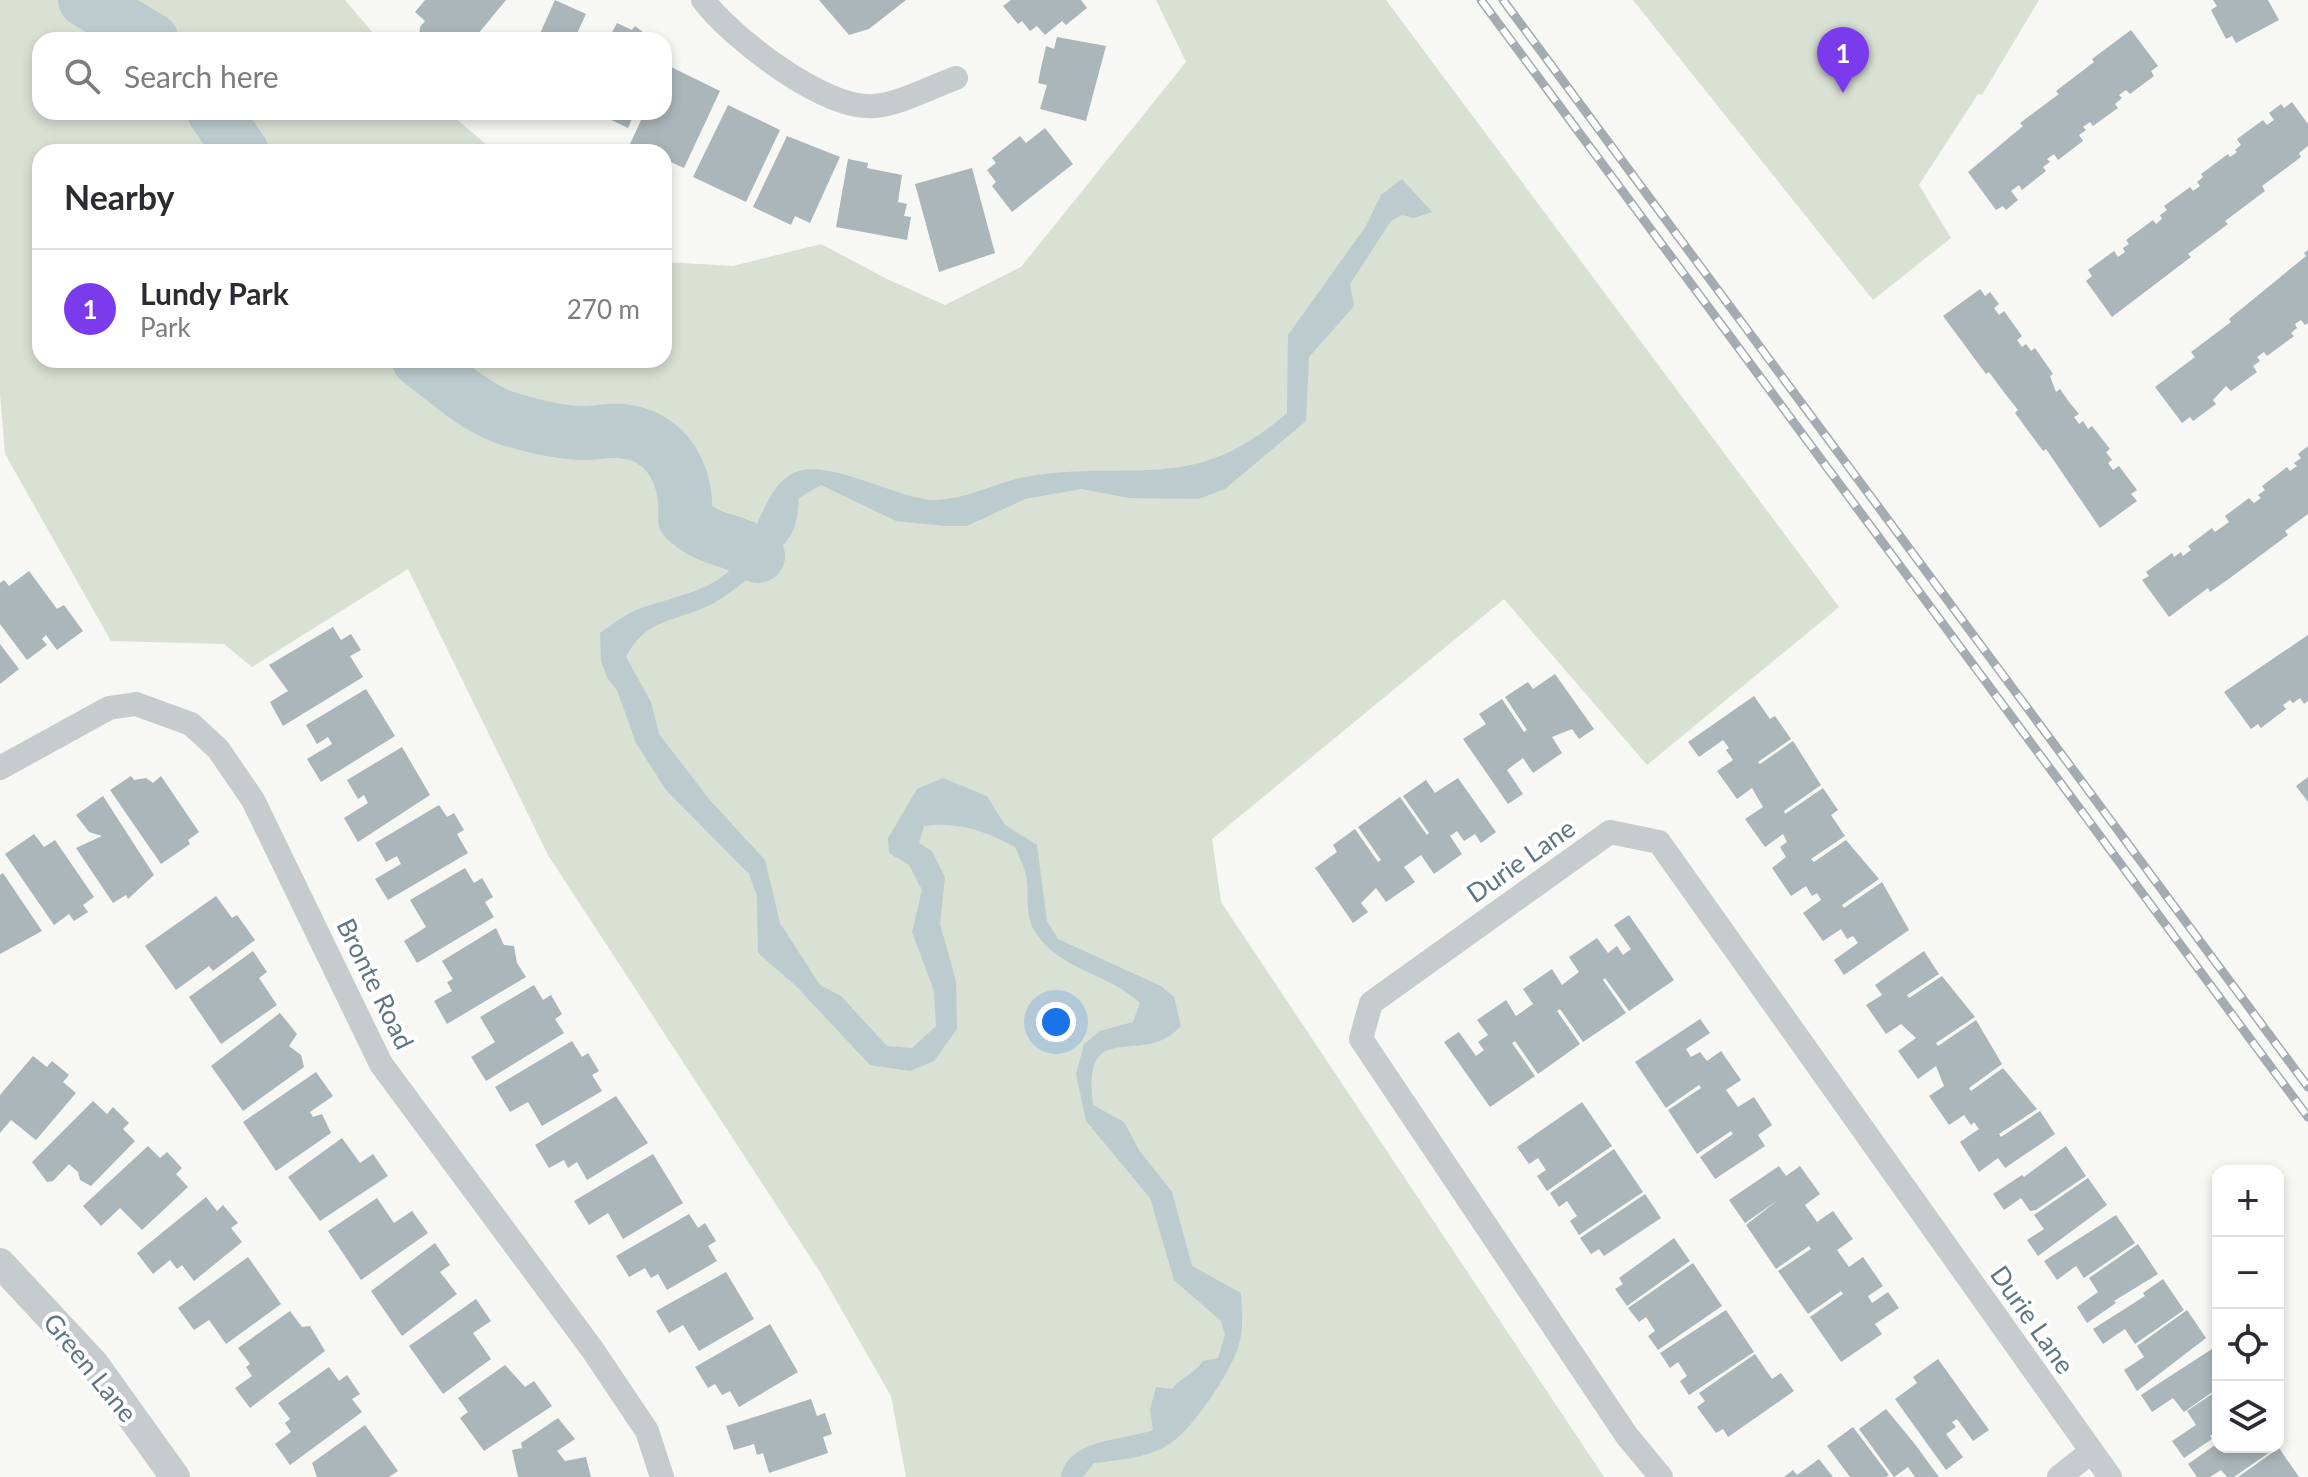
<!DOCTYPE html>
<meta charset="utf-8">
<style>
body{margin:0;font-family:Lato,sans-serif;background:#f7f7f7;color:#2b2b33}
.controls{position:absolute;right:24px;bottom:24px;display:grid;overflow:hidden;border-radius:16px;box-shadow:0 4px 12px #0003}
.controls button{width:72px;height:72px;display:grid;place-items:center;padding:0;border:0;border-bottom:2px solid #e1e1e2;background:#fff;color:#2b2b33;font:40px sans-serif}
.you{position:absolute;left:1056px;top:1022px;width:28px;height:28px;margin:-20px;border:6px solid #fff;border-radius:50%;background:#1a73e8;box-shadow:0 0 0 12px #1a73e833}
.badge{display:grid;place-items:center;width:52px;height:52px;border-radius:50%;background:#7c3aed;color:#fff;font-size:26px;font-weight:700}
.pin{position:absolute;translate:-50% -66px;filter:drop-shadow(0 2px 4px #0008)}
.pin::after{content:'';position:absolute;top:42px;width:28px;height:24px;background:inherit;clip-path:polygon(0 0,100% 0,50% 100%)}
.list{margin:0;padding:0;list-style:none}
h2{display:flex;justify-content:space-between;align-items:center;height:104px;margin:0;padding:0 32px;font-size:34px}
h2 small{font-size:26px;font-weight:400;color:#7c7c81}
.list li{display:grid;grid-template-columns:52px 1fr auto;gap:24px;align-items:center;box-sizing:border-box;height:120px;padding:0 32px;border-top:2px solid #e1e1e2}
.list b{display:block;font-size:30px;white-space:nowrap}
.list p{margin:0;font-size:26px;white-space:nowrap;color:#7c7c81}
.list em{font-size:26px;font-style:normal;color:#7c7c81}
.icon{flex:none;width:44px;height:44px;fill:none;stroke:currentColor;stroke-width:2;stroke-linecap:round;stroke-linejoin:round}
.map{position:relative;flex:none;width:2308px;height:1477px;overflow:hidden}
.search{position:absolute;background:#fff;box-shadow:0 4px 12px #0003;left:32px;top:32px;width:640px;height:88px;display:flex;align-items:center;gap:20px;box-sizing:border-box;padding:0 28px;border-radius:24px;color:#7c7c81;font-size:30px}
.panel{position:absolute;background:#fff;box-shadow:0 4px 12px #0003;left:32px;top:144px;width:640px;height:224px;border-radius:24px}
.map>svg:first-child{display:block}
.green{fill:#d9e0d4}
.water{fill:#bccbce}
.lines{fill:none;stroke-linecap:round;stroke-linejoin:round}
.river{stroke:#bccbce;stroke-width:54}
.building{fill:#aab6ba}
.minor{stroke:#c6cbce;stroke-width:24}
.tertiary{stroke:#c6cbce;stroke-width:30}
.rail-casing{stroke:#a4acb1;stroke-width:9}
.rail{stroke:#fff;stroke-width:6;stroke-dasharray:18;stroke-linecap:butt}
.labels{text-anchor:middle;stroke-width:8;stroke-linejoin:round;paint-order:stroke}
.street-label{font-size:26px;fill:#5f7682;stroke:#fff}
</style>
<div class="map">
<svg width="2308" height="1477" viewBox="0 0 2308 1477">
<rect width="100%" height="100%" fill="#f7f7f3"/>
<path class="green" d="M0,0h345l34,40h-339v72h408l47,40h-455v208h624v-98l69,4 88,-22 66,35 58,26 76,-38 165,-205 -30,-62h230l453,607 -192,158 -143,-166 -292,240 9,63 383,575h-698l-15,-81 -71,-124 -272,-417 -140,-286 -156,98 -28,-23 -113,-3 -106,-187 -5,-61z
M1633,0h406l-57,95 -4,-1 -59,91 32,53 -78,62z"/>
<path class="water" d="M1402,179l30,33 -18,6 -12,-3 -11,6 -41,63 4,22 -45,51 -3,64 -81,68 -27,10 -69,-1 -48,-9 -56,10 -58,27h-21l-50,-5 -75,-36 -22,13c-1,9 -1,21 -5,30 -8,23 -60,64 -82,76 -35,18 -66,13 -86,53l25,45 8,32 50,65 56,61 15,63 40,62 21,11 46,50 25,2 24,-22 -2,-35 -22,-59 10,-42 -13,-25 -20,-12 -1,-15 29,-49 26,-11 44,18 18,29 32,20 10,76 11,18 103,47 13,11 7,29c-39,44 -99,-13 -88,79l31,17 15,28 33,42 20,74 49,27c1,18 3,37 -3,55 -9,26 -44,79 -67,95 -22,15 -52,17 -77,20l-11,14h-22c7,-39 62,-36 92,-47l-3,-20 6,-23 16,2c9,-12 22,-15 31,-28l15,-3 7,-23 -4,-14 -47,-41 -24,-82 -64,-77 -10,-47 8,-30 16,-13 33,-9 7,-19c-31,-30 -83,-33 -106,-73 -10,-18 -4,-36 -8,-54 -2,-10 -7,-20 -11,-29 -30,-16 -56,-26 -91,-21l-5,17 13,8 13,26 -5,47 16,57 1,48 -23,32 -24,10 -40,-6 -74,-79 -38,-33 -1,-57 -8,-22 -83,-84 -30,-47 -19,-53 -9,-11 -7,-18 -1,-28c10,-7 20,-15 30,-20 31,-15 75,-18 100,-43 27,-25 32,-85 66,-98 32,-13 102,26 135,28 36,1 66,-19 100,-24 107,-16 162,19 256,-63l1,-78 78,-109 15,-31z"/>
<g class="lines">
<path class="river" d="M85,0l67,40
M214,112l28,40
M419,360c27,20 55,47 87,58 22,7 55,15 78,15 13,0 25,-3 37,-2 48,4 67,46 64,88 27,25 49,18 73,37"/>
</g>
<path class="building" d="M425,0h81l-33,40h-24l-7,-6 -5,6h-14l-4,-3 1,-10 5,-6 -10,-9z
M555,0l31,14 -12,26h-37z
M819,0h87l-37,29 -20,6z
M1011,0h70l6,8 -21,17 -4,-4 -17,14 -8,-9 -7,5 -8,-10 -4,3 -15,-18z
M2213,0h55l11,20 -43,23 -4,-7 -6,3 -15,-29 6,-4z
M617,23l15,7 3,-4 18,14h-45z
M2131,30l27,36 -7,5 3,5 -24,18 -4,-4 -7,5 3,3 -7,6 3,4 -25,18 -3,-4 -7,5 3,3 -7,5 4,6 -25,19 -4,-6 -7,5 3,3 -7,5 3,4 -24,19 -3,-5 -8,6 7,9 -12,10 -3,-4 -7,4 -28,-38 55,-46 -3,-3 39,-29 -3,-3 38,-29 -2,-3z
M1057,37l49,9 -20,75 -46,-12 7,-24 -9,-2 3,-15 5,-22 8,3z
M669,66l51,25 -36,77 -20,-9v-7h-23l-12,-6 16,-34h19v-40z
M2292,102l16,22v22l-9,7 2,4 -39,29 3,5 -40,30 3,3 -40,30 3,3 -79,60 -26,-36 6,-5 -4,-6 26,-19 4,6 7,-5 -2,-4 6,-4 -3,-4 27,-20 3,4 6,-5 -2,-4 7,-5 -3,-4 26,-19 3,4 7,-5 -3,-4 6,-5 -2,-3 27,-20 2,3 7,-5 -2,-2 6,-5 -4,-6 26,-19 4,5 7,-5 -5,-7 12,-9 3,4z
M728,105l52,25 -34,72 -53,-25z
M608,112h27l-7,16 -23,-11z
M1045,128l28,36 -61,48 -20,-26 4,-4 -9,-12 9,-7 -4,-5 28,-22 6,7z
M787,136l53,21 -30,66 -15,-7 -4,9 -38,-18z
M848,159l20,4 -1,5 35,7 -4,27 9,2 -3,12 7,1 -4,23 -71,-13z
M972,168l23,85 -56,19 -24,-88z
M2308,250v73l-3,2 -4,-5 -6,4 2,4 -6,5 3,3 -27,20 -3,-4 -7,5 3,4 -7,5 4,6 -26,19 -5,-5 -13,14 3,4 -23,17 -3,-4 -8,6 -27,-36 40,-30 -4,-5 40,-30 -2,-3 77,-63 -2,-3z
M1980,289l5,7 5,-4 9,12 -5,4 5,7 5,-4 18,25 -5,4 5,7 4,-3 5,7 4,-3 18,26 -3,2 6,16 4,-3 9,13 10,12 -5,3 5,7 4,-3 5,8 4,-3 18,23 -4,3 6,8 -4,3 5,7 6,-4 18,24 -6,4 6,7 -37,27 -54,-79 -3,2 -28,-38 3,-3 -15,-19 -14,-19 -3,2 -43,-58z
M2308,446v68l-23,17 3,4 -58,43 -20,14 -2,-4 -39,29 -27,-37 7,-4 -3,-4 26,-19 2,4 7,-5 2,4 8,-6 -3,-4 24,-18 3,4 14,-10 -4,-6 24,-18 5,5 7,-5 -3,-3 7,-5 -3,-4 25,-19 3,4 7,-5 -3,-3 7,-5 -3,-4z
M29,571l28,38 7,-4 19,26 -26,19 -11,-15 -4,4 5,6 -20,15 -27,-36v-41l4,-3 5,6z
M333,627l8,13 10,-6 10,16 -11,6 13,21 -80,49 -13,-24 18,-11 -19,-26z
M2308,635v66l-4,3 -4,-6 -7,5 -3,-3 -7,5 3,4 -25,19 -3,-4 -7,5 -27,-37z
M0,644l19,25 -19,15z
M1555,674l39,55 -15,10 -7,-10 -20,8 10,16 -29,20 -10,-15 -16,12 16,24 -15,10 -45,-65 23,-15 -7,-10 23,-15 22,33 3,-2 -22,-33 23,-15 5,7z
M366,689l29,47 -74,46 -14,-23 25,-15 -4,-7 -11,7 -11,-19z
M1754,696l16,23 5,-3 16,23 -33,23 2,2 33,-23 28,44 -37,26 1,3 38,-26 15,22 -7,5 14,21 -34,23 3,3 32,-22 33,39 -37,26 2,3 38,-26 27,48 -65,45 -10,-15 24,-17 -5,-7 -6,3 -6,-10 -18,12 -20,-28 18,-13 -4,-7 -5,3 -6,-10 -15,10 -19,-28 14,-11 -6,-10 7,-5 -4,-8 -18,13 -20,-28 18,-12 -11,-19 -15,11 -20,-28 16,-11 -7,-10 3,-2 -6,-8 -24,17 -11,-15z
M402,747l28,48 -72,47 -14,-24 24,-15 -4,-8 -6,4 -11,-19z
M131,776l3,4 12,-2 7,5 8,-7 38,56 -11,8 2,4 -29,20 -51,-74z
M2308,777v25l-12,-16z
M1458,778l38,54 -15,11 -6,-9 -11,7 -7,-10 -7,5 12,18 -28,20 -13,-19 -17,12 11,15 -29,20 -10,-14 -15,15 7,9 -15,11 -38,-55 22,-16 -4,-7 22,-16 23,33 3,-2 -23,-33 42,-30 27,38 2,-2 -26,-37 23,-16 9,13z
M103,796l51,79 -26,24 -2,-4 -13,8 -37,-55 26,-12 -13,-4 -13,-17z
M439,805l8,12 7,-4 10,17 -7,4 11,19 -80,47 -13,-21 26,-15 -4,-8 -11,6 -11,-19z
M34,834l10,13 11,-7 39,57 -11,8 5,7 -14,9 -5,-7 -15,11 -49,-71z
M465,868l9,15 8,-5 11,19 -8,5 9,15 -77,46 -13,-22 22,-14 -16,-27z
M3,873l39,58 -42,23v-79z
M216,896l16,22 5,-3 18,25 -42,31 -4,-5 -33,24 -31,-44z
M1629,915l45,65 -45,31 -24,-33 -2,2 23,33 -43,29 -23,-33 -3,2 23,33 -42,30 -23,-33 -3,2 23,33 -45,31 -46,-65 15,-10 17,24 8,-6 -6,-8 10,-7 -11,-15 29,-20 10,16 17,-12 -10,-15 29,-20 10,16 17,-13 -10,-15 28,-19 11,15 9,-7 6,9 8,-6 -17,-24z
M496,928l8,17 10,1 3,17 9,14 -79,47 -13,-23 18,-10 -5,-9 6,-3 -11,-18z
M253,951l14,21 -8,6 18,27 -56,39 -32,-47z
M1924,951l15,23 -32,21 2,3 33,-22 33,41 -39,26 2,3 38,-26 26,44 -33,24 2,3 32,-23 34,41 -38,25 2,3 39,-26 15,23 -50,34 -7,-10 -19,14 -19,-30 19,-13 -5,-7 -3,3 -7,-10 -15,10 -20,-29 15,-10 -8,-20 -18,13 -20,-28 18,-13 -15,-14 -15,10 -20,-29 16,-10 -7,-10z
M534,985l9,15 8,-5 11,19 -7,5 9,14 -78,48 -15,-24 24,-15 -15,-25z
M280,1013l17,21 -8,12 12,9 3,12 -61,44 -32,-45z
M1700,1019l10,14 -24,16 5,8 9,-5 7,9 14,-10 20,29 -15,10 12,17 16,-10 18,28 -14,10 7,11 -50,33 -15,-22 33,-23 -2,-3 -34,23 -29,-44 33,-22 -2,-3 -33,23 -31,-46z
M572,1041l10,16 6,-4 11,18 -7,4 10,16 -60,35 -14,-24 -18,10 -15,-25z
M33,1056l14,11 5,-6 17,14 -6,7 13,11 -40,47 -25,-20 -11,13v-38z
M316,1072l17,24 -23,16 3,5 9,-3 9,19 -55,38 -33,-49z
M616,1096l32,47 -61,37 -10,-18 -9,6 -4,-8 -15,8 -14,-23z
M93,1101l14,13 6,-7 16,16 -6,6 12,12 -44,45 -11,-6 -2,-8 -9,-8 -16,17 -6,1 -15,-20z
M1582,1102l30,44 -65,45 -10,-15 9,-6 -8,-12 -9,6 -12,-17z
M342,1138l18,25 13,-9 15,22 -68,45 -32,-44z
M148,1146l12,12 7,-6 15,16 -6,6 12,13 -46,43 -22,-22 -19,18 -18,-20z
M2066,1146l20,30 -50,34 -6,1 -9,-13 -17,12 -11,-16 29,-19 2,2z
M1614,1149l29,43 -64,43 -9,-14 7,-5 -10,-15 -8,6 -9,-14z
M653,1154l30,49 -60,36 -15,-26 -19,12 -15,-24z
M1779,1166l7,10 14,-10 20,28 -15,11 12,17 16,-11 20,28 -16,11 12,17 14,-10 20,29 -15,10 4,7 16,-11 11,16 -24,16 7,10 -41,28 -31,-45 33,-23 -2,-3 -33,23 -30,-43 33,-22 -2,-3 -33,23 -30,-44 32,-25 -33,23 -16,-23z
M2088,1178l19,27 -69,51 -11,-16 17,-11 -10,-14z
M1645,1194l16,24 -57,38 -5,-7 -8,5 -11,-16z
M206,1197l11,14 6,-6 15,18 -7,5 11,14 -48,39 -12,-16 -5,4 -7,-9 -17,14 -16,-21z
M377,1198l17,25 18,-12 16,22 -67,47 -33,-49z
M689,1214l9,14 7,-5 11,18 -8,5 9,15 -50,29 -9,-16 -7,4 -6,-10 -16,9 -13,-21z
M2116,1215l19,28 -51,35 -8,-12 -19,14 -13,-19z
M1674,1238l16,23 -63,45 -12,-17 8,-5 -4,-6z
M435,1243l15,22 -10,7 17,22 -55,42 -31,-45z
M2138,1244l20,30 -44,27 2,2 -29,20 -10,-16 21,-15 -9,-14z
M248,1257l33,47 -55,40 -17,-24 -15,10 -16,-22z
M1693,1263l29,43 -64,44 -10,-14 7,-5 -9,-14 -7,5 -11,-14z
M726,1272l28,47 -55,32 -16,-26 -14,8 -13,-22z
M2163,1279l21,31 -49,34 -10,-15 -22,15 -10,-15 52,-33 -2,-3z
M476,1299l15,22 -18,12 18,26 -48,35 -34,-48z
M1726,1310l28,42 -65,43 -9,-14 7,-5 -9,-14 -8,6 -10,-15z
M2187,1310l19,28 -69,53 -13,-21 20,-13 -7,-11z
M290,1311l12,16 8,-1 15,25 -75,57 -15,-20 17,-12 -6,-9 4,-3 -12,-16z
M770,1324l28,48 -59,35 -9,-16 -8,4 -7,-11 -7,4 -13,-21z
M2212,1349l6,9v30l-34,24 -11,-14 -21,14 -11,-17z
M1755,1354l17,25 9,-6 13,18 -66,46 -5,-8 -7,4 -19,-26 8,-6 -6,-8z
M1938,1359l51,71 -16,11 -16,-22 -5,3 4,5 -10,7 17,23 -17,13 -51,-71 22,-16 -4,-6z
M505,1365l20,22 9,-6 18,25 -68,45 -24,-33 8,-6 -10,-14z
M329,1367l10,14 8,-6 13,19 -8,5 10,13 -72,53 -15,-21 16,-12 -6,-9 5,-4 -12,-16z
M2218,1390v40l-8,6 2,3 -28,19 -12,-17 24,-16 -9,-14z
M811,1399l6,17 8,-3 7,21 -9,3 5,16 -59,20 -6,-20 -6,2 -3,-11 -20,6 -8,-24z
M1886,1409l28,34 25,34h-24l-7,-10 -14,10 -35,-48z
M558,1418l17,21 -18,12 8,10 21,-4 5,20h-73l-6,-27 10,-2 -1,-5z
M365,1425l33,46 -9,6h-72l-5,-14z
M1853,1427l36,48 -3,2h-36l-23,-31z
M2218,1443v4h59l-43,30h-7l-6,-7 -11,7h-13l-9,-13z
M2279,1448l20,29h-61z
M1819,1459l14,18h-49l9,-7 4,5z"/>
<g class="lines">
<path class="minor" d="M703,0c29,38 121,110 171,106 26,-2 57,-19 82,-28
M0,768l109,-60 27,-4 55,20 27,25 35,51 128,264 211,285 55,82 15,46
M1661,1477l-34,-41 -266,-397 10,-36 239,-171 49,10 451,635
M2059,1477l32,-25"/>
<path class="tertiary" d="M0,1263l94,101 81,113"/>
<g class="rail-casing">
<path id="rail" d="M1481,0l827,1117
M1503,0l805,1087"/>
</g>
<use href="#rail" class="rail"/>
</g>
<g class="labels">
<g class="street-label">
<text transform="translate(1521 861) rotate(-35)" y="9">Durie Lane</text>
<text transform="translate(375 984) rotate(64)" y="9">Bronte Road</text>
<text transform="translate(2032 1320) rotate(55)" y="9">Durie Lane</text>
<text transform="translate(90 1368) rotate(51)" y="9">Green Lane</text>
</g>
</g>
</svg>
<div class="controls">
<button>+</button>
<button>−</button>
<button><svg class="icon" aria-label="locate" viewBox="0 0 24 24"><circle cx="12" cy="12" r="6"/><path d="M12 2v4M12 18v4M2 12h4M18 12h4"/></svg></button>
<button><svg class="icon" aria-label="layers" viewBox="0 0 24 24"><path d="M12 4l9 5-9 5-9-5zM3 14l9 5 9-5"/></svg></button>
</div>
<div class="you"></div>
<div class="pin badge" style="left:1843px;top:93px">1</div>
<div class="search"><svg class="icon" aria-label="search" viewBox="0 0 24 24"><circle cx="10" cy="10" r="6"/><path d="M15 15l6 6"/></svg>Search here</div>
<section class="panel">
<h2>Nearby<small></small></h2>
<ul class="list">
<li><span class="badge">1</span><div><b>Lundy Park</b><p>Park</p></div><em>270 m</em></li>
</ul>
</section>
</div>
